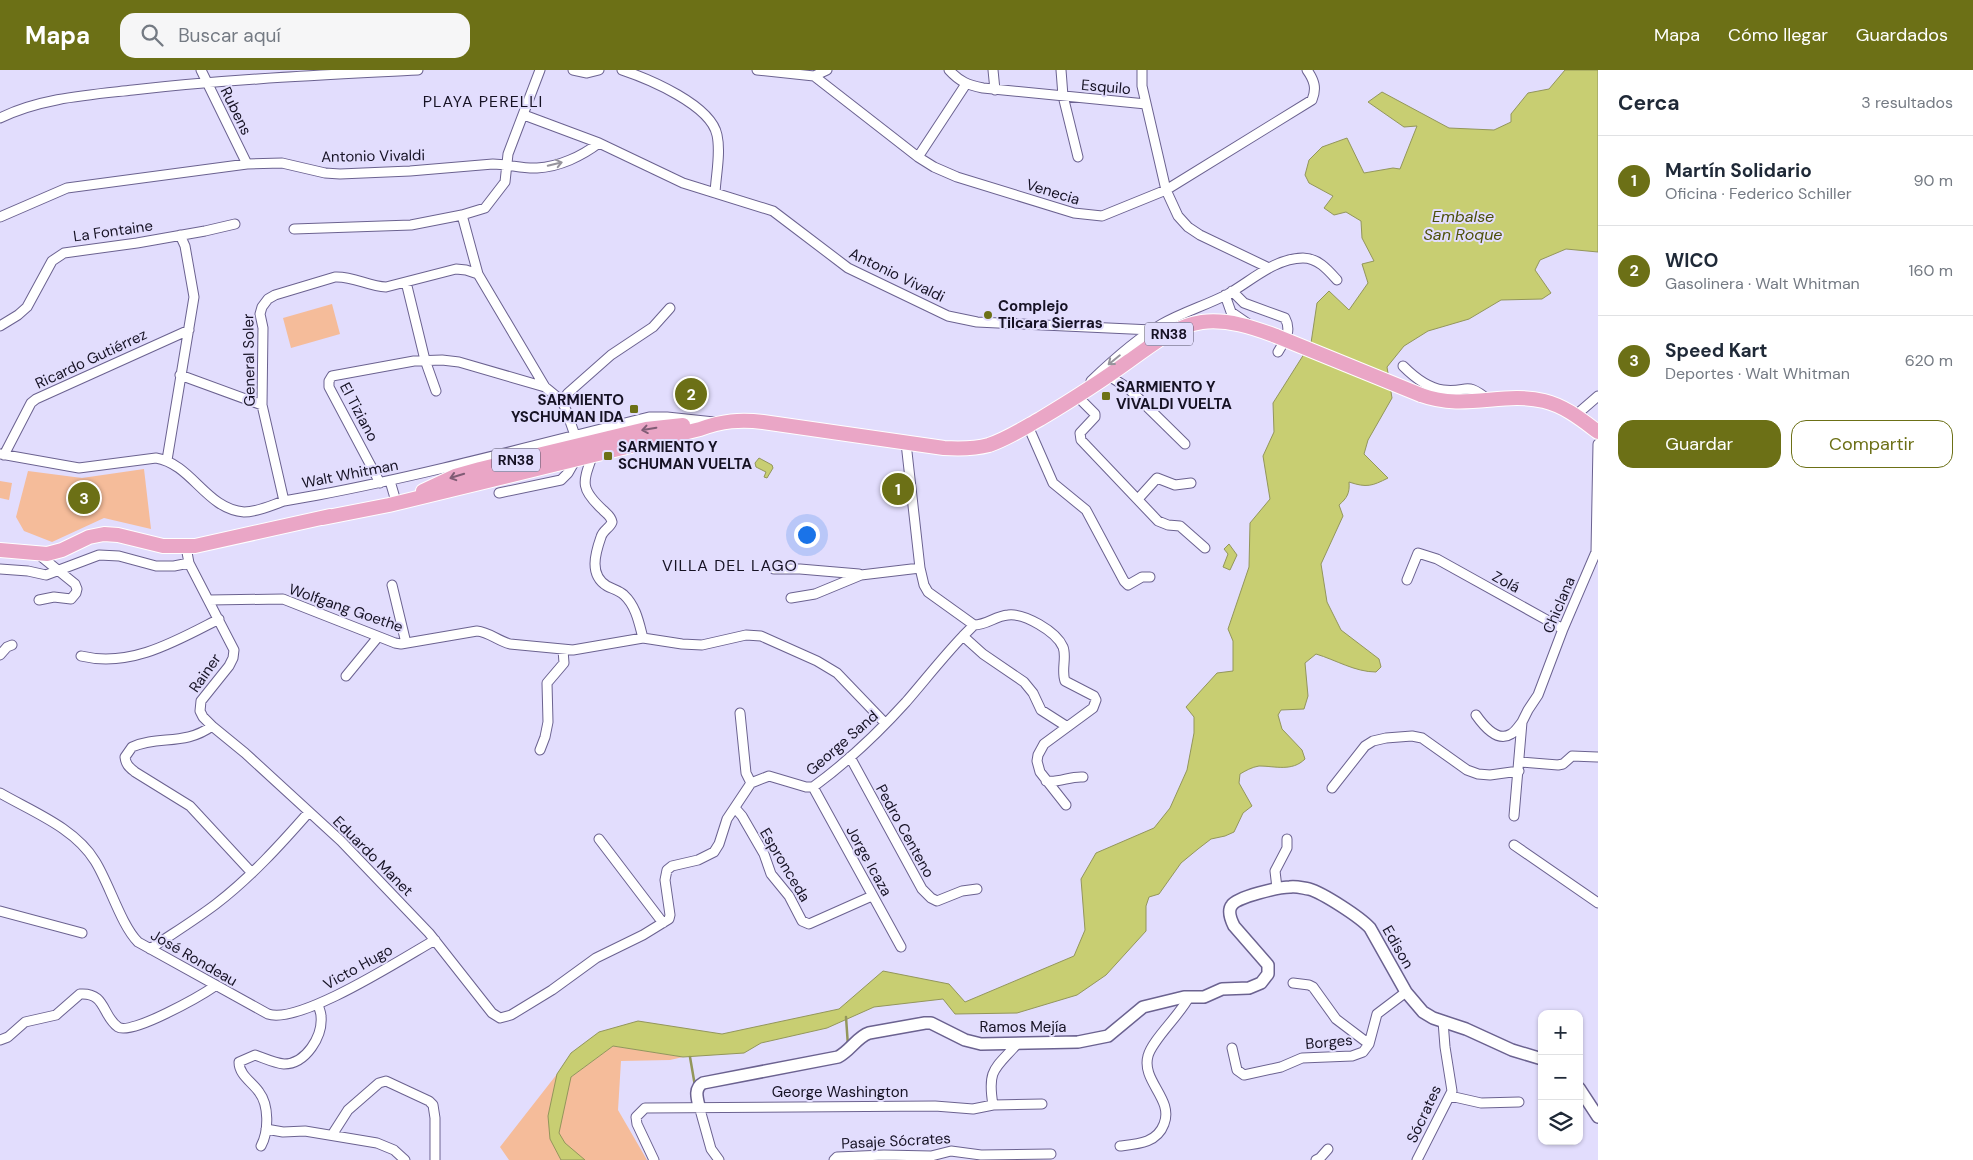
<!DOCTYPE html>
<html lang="es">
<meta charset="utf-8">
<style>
body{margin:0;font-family:"DM Sans",sans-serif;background:#f6f6f7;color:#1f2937}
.controls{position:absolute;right:15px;bottom:15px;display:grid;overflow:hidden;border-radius:10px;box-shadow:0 1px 4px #0004}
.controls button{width:45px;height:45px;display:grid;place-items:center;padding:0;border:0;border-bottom:1px solid #e0e1e3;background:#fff;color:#1f2937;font:25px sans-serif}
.you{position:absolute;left:806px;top:464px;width:18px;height:18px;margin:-12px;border:4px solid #fff;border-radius:50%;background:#1a73e8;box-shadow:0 0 0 8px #1a73e833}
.badge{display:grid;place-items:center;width:32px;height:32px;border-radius:50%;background:#6c7016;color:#fff;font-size:16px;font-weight:700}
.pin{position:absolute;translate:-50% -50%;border:2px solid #fff;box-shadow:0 1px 5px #0006}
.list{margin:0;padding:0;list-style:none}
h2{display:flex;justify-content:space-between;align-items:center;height:65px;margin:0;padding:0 20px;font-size:21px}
h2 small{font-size:16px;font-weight:400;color:#747a83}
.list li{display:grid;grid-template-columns:32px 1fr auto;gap:15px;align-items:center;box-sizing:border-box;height:90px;padding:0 20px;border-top:1px solid #e0e1e3}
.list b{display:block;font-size:19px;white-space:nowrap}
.list p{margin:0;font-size:16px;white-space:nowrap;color:#747a83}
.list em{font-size:16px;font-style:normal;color:#747a83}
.actions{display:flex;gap:10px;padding:15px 20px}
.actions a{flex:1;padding:11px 0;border:1px solid #6c7016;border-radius:15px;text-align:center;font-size:18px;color:#6c7016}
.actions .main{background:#6c7016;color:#fff}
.icon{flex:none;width:28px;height:28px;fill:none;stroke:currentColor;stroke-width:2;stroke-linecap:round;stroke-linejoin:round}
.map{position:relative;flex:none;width:1598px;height:1090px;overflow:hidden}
header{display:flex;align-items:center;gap:30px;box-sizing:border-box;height:70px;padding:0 25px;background:#6c7016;color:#fff}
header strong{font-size:24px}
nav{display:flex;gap:28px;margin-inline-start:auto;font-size:18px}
.search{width:350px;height:45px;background:#f6f6f7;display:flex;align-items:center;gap:12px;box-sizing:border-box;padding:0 18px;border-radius:15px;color:#747a83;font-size:19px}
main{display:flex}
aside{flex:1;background:#fff}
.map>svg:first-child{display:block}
.green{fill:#f5bc9a}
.water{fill:#c8ce72;stroke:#93965b}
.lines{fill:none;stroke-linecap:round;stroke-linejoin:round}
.stream{stroke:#93965b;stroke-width:2.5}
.minor-casing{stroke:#6b6290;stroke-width:11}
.tertiary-casing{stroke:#6b6290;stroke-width:14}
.primary-casing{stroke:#fff;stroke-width:16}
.minor{stroke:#fff;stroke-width:9}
.tertiary{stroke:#fff;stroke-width:11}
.primary{stroke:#eaa6c6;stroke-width:14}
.primary-bridge-casing{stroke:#fff;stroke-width:16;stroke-linecap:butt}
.primary-bridge{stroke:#eaa6c6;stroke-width:14}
.oneway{stroke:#96949c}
.oneway2{stroke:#805c75}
.poi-dot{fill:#6c7016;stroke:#e2ddfd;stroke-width:2}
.labels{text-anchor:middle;stroke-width:4;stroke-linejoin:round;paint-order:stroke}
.shield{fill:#e2ddfd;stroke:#534f65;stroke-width:1}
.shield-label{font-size:14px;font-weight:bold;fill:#161224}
.street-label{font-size:15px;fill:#161224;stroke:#e2ddfd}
.poi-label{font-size:15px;font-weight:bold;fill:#161224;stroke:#e2ddfd;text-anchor:start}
.neighbourhood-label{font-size:16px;letter-spacing:1px;fill:#161224;stroke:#e2ddfd}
.water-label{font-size:16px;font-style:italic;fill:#4d5008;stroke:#e2ddfd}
</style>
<header>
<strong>Mapa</strong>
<div class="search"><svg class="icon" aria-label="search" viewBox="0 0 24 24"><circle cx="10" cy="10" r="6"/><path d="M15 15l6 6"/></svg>Buscar aquí</div>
<nav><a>Mapa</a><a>Cómo llegar</a><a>Guardados</a></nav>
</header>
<main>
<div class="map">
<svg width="1598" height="1090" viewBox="0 0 1598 1090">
<rect width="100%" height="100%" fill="#e2ddfd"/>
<path class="green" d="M332,234l8,30 -49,14 -8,-30z
M144,399l7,60 -47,-11 -52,24 -28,-11 -8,-14 12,-46 54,7z
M0,411l12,2 -3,17 -9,-2z
M613,976l70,11 -13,3 -49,1 -3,49 29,50h-138l-9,-13 57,-73 14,3z"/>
<path class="water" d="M1565,0h33v182l-32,-3 -26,11 -5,10 16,23 -9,6 -41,1 -32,19 -41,12 -24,15 -17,21 5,31 -24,42 -4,14 24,24c-16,8 -21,10 -39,4 1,11 -2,16 -10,23l4,11 -22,48 6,38 14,28 38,29 2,8 -5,5c-21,0 -40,-12 -60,-18l-11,9 3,33 -4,13 -23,1 -3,5 4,14 20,21 3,9c-13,13 -30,7 -46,7 -7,1 -14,5 -19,8l-1,9 13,23 -9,7 -9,19 -9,4 -14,3 -13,10 -17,14 -22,31 -10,3 -3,9v25l-40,44 -29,20 -60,18 -62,1 -12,-15 -69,8 -47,21 -66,15 -17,10 -61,4 -70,-11 -42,31 -12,56 6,10 20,17h-24l-11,-21 -2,-23 9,-42 14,-21 28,-21 39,-11 84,13 117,-25 44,-38 66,13 16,18 109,-46 11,-26 -4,-51 15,-26 58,-25 16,-20 17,-38 7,-37v-16l-8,-10 31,-34 16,-2v-30l-5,-12 21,-62 1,-44 20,-24 -7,-43 11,-24 -1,-29 38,-60 6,-40 12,-12 20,19 19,-27 -6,-19 12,-3 -12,-23 -1,-17 -15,-9 -12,3 -10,-7 9,-12 -24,-13 -4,-8 4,-15 13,-13 25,-9 17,35 29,-5 7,1 17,-43 -13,1 -36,-25 14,-10 67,36 45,2 17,-8v-8l17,-21 21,-4z
M759,388l13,7 1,3 -6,10 -3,-1 2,-5 -10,-5 -1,-4z
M1229,474l8,11 -7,15 -7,-3 5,-13 -4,-5z"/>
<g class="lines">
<path class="stream" d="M846,947l2,29
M690,987l5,29"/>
<g class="minor-casing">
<path id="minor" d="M201,0l46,94
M573,0l14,3 12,-3
M622,0c27,9 89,35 95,65 4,18 -1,39 -2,58
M757,0l57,6 104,81 16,10 23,10 117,36 28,3 64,-26 146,-90c5,-12 2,-20 -5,-30
M949,0c11,12 19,15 34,18l163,16
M993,0l2,20
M1061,0l2,26 15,61
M1142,0v16l24,104 12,26 10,11 12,8 69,33
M814,6l13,-6
M524,45l75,28 84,40 90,28 75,57 100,48 29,6 175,8
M0,48c41,-20 88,-23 133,-28 95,-11 190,-15 285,-20
M918,87l48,-73
M462,145l16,59 67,113 17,14 4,9 11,31
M0,147l67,-29 180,-24 35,-1 43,10 15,1 70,-3 83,-7c15,0 30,5 44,4 22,-1 45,-12 62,-25
M294,159l117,-4 51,-10 23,-7 20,-26 3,-28 32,-84
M406,212l19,78 11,31
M1232,221l12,12 41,15c7,13 0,22 -7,34
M1225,225l6,17 16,11
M0,256l18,-11 9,-8 25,-46 12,-8 73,-10 68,-12 30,-7
M1403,296c11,11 24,22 40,24 27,3 21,-10 47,11
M180,305l82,30
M1109,306l19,12 57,56
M1091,311c21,-20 45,-42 71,-57 21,-12 45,-19 66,-30 23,-13 47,-36 75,-36 15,0 25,12 34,22
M1077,326l18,18v3l-15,16 1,7 77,81 10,4 12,1 25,22
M562,331l6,-8 43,-38 42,-28 17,-19
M1576,345l22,-19
M1028,356l25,57 33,27 38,71 4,4 14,-8h8
M906,373l14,125 4,17 4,7 46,33
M0,384l79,14 77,-10c36,6 50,51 88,54 14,0 28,-7 40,-11 11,-2 23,-4 34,-6 111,-21 221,-51 331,-78h18l47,5
M593,384c-10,28 -14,34 10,56 4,4 8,6 9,12 -2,6 -9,8 -11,15 -6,17 -12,38 6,49 6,3 13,5 17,9 12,11 15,28 19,43
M4,385l27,-52 5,-4 153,-69
M167,390l27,-163 -9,-51 -5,-11
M390,411l5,17
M380,413l-51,-96v-6l3,-5 82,-15 28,-1 17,2 86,25
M499,423l62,-13 7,-7 8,-14
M1138,429l19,-21 18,7 16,-2
M284,431l-22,-96 1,-77 -3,-14 2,-7 6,-8 7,-4 60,-18c18,-1 33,9 51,10l70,-18 10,1 12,4
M186,477l3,16 45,87 -1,8 -4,8 -28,35 -1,10 3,6 9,9 33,27 96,88 88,92 63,80 8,5 11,-3 41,-25 44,-32 47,-23 26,-16 1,-4 -5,-35 2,-10 5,-4 26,-6 16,-8 5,-8 8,-25 24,-36 18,-7 37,11h7c33,-24 65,-54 93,-85 19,-22 37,-45 57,-66
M38,484l37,30 2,5 -1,4 -5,6 -17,-2 -15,3
M0,499l28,2 18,4 53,-20 20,1 37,10h18l15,-3
M774,499h26l59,5
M1407,510l11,-27 19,6 126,70
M392,515l14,58
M791,528l24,-4 46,-19 59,-7
M209,530l74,-1 112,44 6,1 76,-13c12,1 21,10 33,13l63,6 70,-12 39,6 20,1 44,-10 15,1 56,25 20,12 48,50
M974,555c13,0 21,-9 34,-10 16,-2 48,16 55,32 4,10 -2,23 2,34l29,15 2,4 -3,8 -49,36 -6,11 -1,6 3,11 26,33
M974,555l-11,11 20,18 41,28 9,11 8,17 25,16
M0,585l7,-8 5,-2
M81,586c50,12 95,-15 138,-37
M346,606l32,-39
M740,643l6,60 5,10
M1476,645c7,10 21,28 35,19 4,-2 8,-8 11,-12
M212,656c-27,20 -53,9 -80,21l-7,10c1,8 4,10 10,15l55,34 62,67
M540,680l5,-13 3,-15 -1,-39 17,-20 -1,-13
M850,687l72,132 9,9 6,3 25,-10 15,-2
M1520,692l38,3 5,-1 9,-8 25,1
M1046,711c13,2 24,-5 37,-4
M813,717l88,160
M1332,718l33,-42 8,-5 13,-3 26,-2 10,2 45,32 11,4 12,1 29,-4
M0,723c33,19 75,35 95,68 14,22 26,64 43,81l130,72c32,11 135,-56 167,-74
M735,738l7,8 22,38 7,20 18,22 13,25 7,3 63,-28
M1514,746l8,-94 6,-12 10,-15 25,-66 33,-77 2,-108
M599,769l64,84
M1514,775l84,58
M1277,818l-2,-17 12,-23v-9
M0,841l82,22
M150,879c22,-15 45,-29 66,-45 35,-27 64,-59 93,-92
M1293,913l16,2 4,2 23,32 33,25
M0,970l8,-3 17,-15 31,-7 24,-21c26,-2 22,22 38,33 13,9 84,-32 97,-41
M1232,978l5,22 7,5 37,-8 21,-9 50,-2 11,-4 6,-8 8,-30 29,-22
M1450,1026l31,7 38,-1
M993,1035c-6,-36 2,-36 24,-61
M699,1036l12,43 8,11
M266,1059l17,3 22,-1 72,12 17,7 11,10
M332,1065l16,-25 31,-27 7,-2 43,20 4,4 2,13v42
M261,1076c8,-15 8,-41 -2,-54 -7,-10 -20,-17 -20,-30l16,-7c9,3 19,8 29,9 22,0 39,-28 37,-48 0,-3 -2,-8 -3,-11
M1120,1076c18,-2 37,-3 44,-22 10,-25 -23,-43 -16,-68 4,-16 32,-41 41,-59
M654,1090l-17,-36 -1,-7 9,-9 290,-2 38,3 20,-4 49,-1
M834,1090l3,-3 47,-2 47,1 20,-5 30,4 70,-1
M1316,1090l4,-2 8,-9
M1417,1090l35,-69 -7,-44 -2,-26"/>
</g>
<g class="tertiary-casing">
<path id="tertiary" d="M1579,1018l19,29
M699,1036c-2,-8 -5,-18 4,-23l135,-26c12,-6 19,-20 31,-24l56,-10h6l34,17 16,4 97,-2 30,-6 35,-29 41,-10h20l18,-8 27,-1 12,-5 7,-9v-9l-34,-39c-3,-6 -7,-15 -2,-21 5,-8 47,-18 58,-18 6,-1 12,1 19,2 14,4 51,28 61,39l36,64 17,20 10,6 33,11 46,21 30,9"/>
</g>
<g class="primary-casing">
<path id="primary" d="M1421,325c44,16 82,-4 123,6 21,5 38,19 54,31
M423,421l32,-15 25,-7 166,-40 37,-4
M323,448l66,-13 311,-76c22,-8 40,-10 63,-7l181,26c16,1 30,1 45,-3 18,-6 35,-17 51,-26 30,-18 60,-37 89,-58 23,-16 45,-35 73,-39 26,-3 50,5 74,14
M0,480l47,4 15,-4 27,-13 15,-3 14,1 45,11h32l135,-30"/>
</g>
<use href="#minor" class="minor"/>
<use href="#tertiary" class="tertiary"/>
<use href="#primary" class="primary"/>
<g class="primary-bridge-casing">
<path id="primary-bridge" d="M1276,266l145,59"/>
</g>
<use href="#primary-bridge" class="primary-bridge"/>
</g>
<defs><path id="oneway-shaft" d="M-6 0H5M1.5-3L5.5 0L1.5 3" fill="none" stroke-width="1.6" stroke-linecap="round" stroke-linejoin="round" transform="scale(1.25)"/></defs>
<g class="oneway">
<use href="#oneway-shaft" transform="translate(555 94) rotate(-14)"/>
<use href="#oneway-shaft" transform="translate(1114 290) rotate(141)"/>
</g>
<g class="oneway2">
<use href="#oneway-shaft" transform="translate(649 359) rotate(170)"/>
<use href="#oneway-shaft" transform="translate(457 406) rotate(163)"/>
</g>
<g class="poi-dot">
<circle cx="988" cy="245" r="5"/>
<rect x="1101" y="321" width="10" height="10" rx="2.5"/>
<rect x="629" y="334" width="10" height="10" rx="2.5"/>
<rect x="603" y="381" width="10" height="10" rx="2.5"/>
</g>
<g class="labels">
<g class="shield">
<rect x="1145" y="252.5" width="48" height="23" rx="4"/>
<rect x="492" y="378.5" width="48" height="23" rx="4"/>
</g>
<g class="shield-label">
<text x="1169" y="269">RN38</text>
<text x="516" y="395">RN38</text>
</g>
<g class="street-label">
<text transform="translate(1106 17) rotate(5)" y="5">Esquilo</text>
<text transform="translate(236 41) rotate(64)" y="5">Rubens</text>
<text transform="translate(373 86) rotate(-1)" y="5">Antonio Vivaldi</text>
<text transform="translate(1053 122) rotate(17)" y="5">Venecia</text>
<text transform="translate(113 161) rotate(-8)" y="5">La Fontaine</text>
<text transform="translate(897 205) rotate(26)" y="5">Antonio Vivaldi</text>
<text transform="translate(91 289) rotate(-25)" y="5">Ricardo Gutiérrez</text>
<text transform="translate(249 290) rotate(-91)" y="5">General Soler</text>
<text transform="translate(359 342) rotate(62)" y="5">El Tiziano</text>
<text transform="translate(350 404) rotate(-11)" y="5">Walt Whitman</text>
<text transform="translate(1506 512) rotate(29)" y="5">Zolá</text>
<text transform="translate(1559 535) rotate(-67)" y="5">Chiclana</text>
<text transform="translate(346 538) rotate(19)" y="5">Wolfgang Goethe</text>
<text transform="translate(205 603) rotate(-55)" y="5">Rainer</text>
<text transform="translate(842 673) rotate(-41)" y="5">George Sand</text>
<text transform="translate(905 761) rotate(61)" y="5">Pedro Centeno</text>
<text transform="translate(373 786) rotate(45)" y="5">Eduardo Manet</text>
<text transform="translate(869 791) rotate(61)" y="5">Jorge Icaza</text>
<text transform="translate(785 795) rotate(59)" y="5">Espronceda</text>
<text transform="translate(1398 877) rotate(60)" y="5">Edison</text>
<text transform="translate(194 888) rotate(30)" y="5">José Rondeau</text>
<text transform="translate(358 897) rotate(-29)" y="5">Victo Hugo</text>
<text x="1023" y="962">Ramos Mejía</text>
<text transform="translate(1329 972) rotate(-5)" y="5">Borges</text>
<text x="840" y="1027">George Washington</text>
<text transform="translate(1424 1044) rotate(-65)" y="5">Sócrates</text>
<text transform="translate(896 1071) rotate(-3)" y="5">Pasaje Sócrates</text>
</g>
<g class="poi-label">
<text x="998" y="241">Complejo<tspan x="998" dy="17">Tilcara Sierras</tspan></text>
<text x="1116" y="322">SARMIENTO Y<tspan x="1116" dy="17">VIVALDI VUELTA</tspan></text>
<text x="624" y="335" text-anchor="end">SARMIENTO<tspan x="624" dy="17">YSCHUMAN IDA</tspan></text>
<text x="618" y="382">SARMIENTO Y<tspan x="618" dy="17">SCHUMAN VUELTA</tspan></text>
</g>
<g class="neighbourhood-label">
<text x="483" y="37">PLAYA PERELLI</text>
<text x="730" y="501">VILLA DEL LAGO</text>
</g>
<g class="water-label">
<text x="1463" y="152">Embalse<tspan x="1463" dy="18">San Roque</tspan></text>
</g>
</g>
</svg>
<div class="controls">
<button>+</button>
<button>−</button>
<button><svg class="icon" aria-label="layers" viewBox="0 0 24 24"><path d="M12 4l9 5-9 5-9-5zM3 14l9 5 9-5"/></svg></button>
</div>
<div class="you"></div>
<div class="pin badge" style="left:898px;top:419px">1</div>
<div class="pin badge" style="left:691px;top:324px">2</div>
<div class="pin badge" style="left:84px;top:428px">3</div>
</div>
<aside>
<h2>Cerca<small>3 resultados</small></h2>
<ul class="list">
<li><span class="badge">1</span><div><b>Martín Solidario</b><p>Oficina · Federico Schiller</p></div><em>90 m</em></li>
<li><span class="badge">2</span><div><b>WICO</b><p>Gasolinera · Walt Whitman</p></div><em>160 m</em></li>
<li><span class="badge">3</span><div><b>Speed Kart</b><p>Deportes · Walt Whitman</p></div><em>620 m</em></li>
</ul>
<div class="actions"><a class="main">Guardar</a><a>Compartir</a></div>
</aside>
</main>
